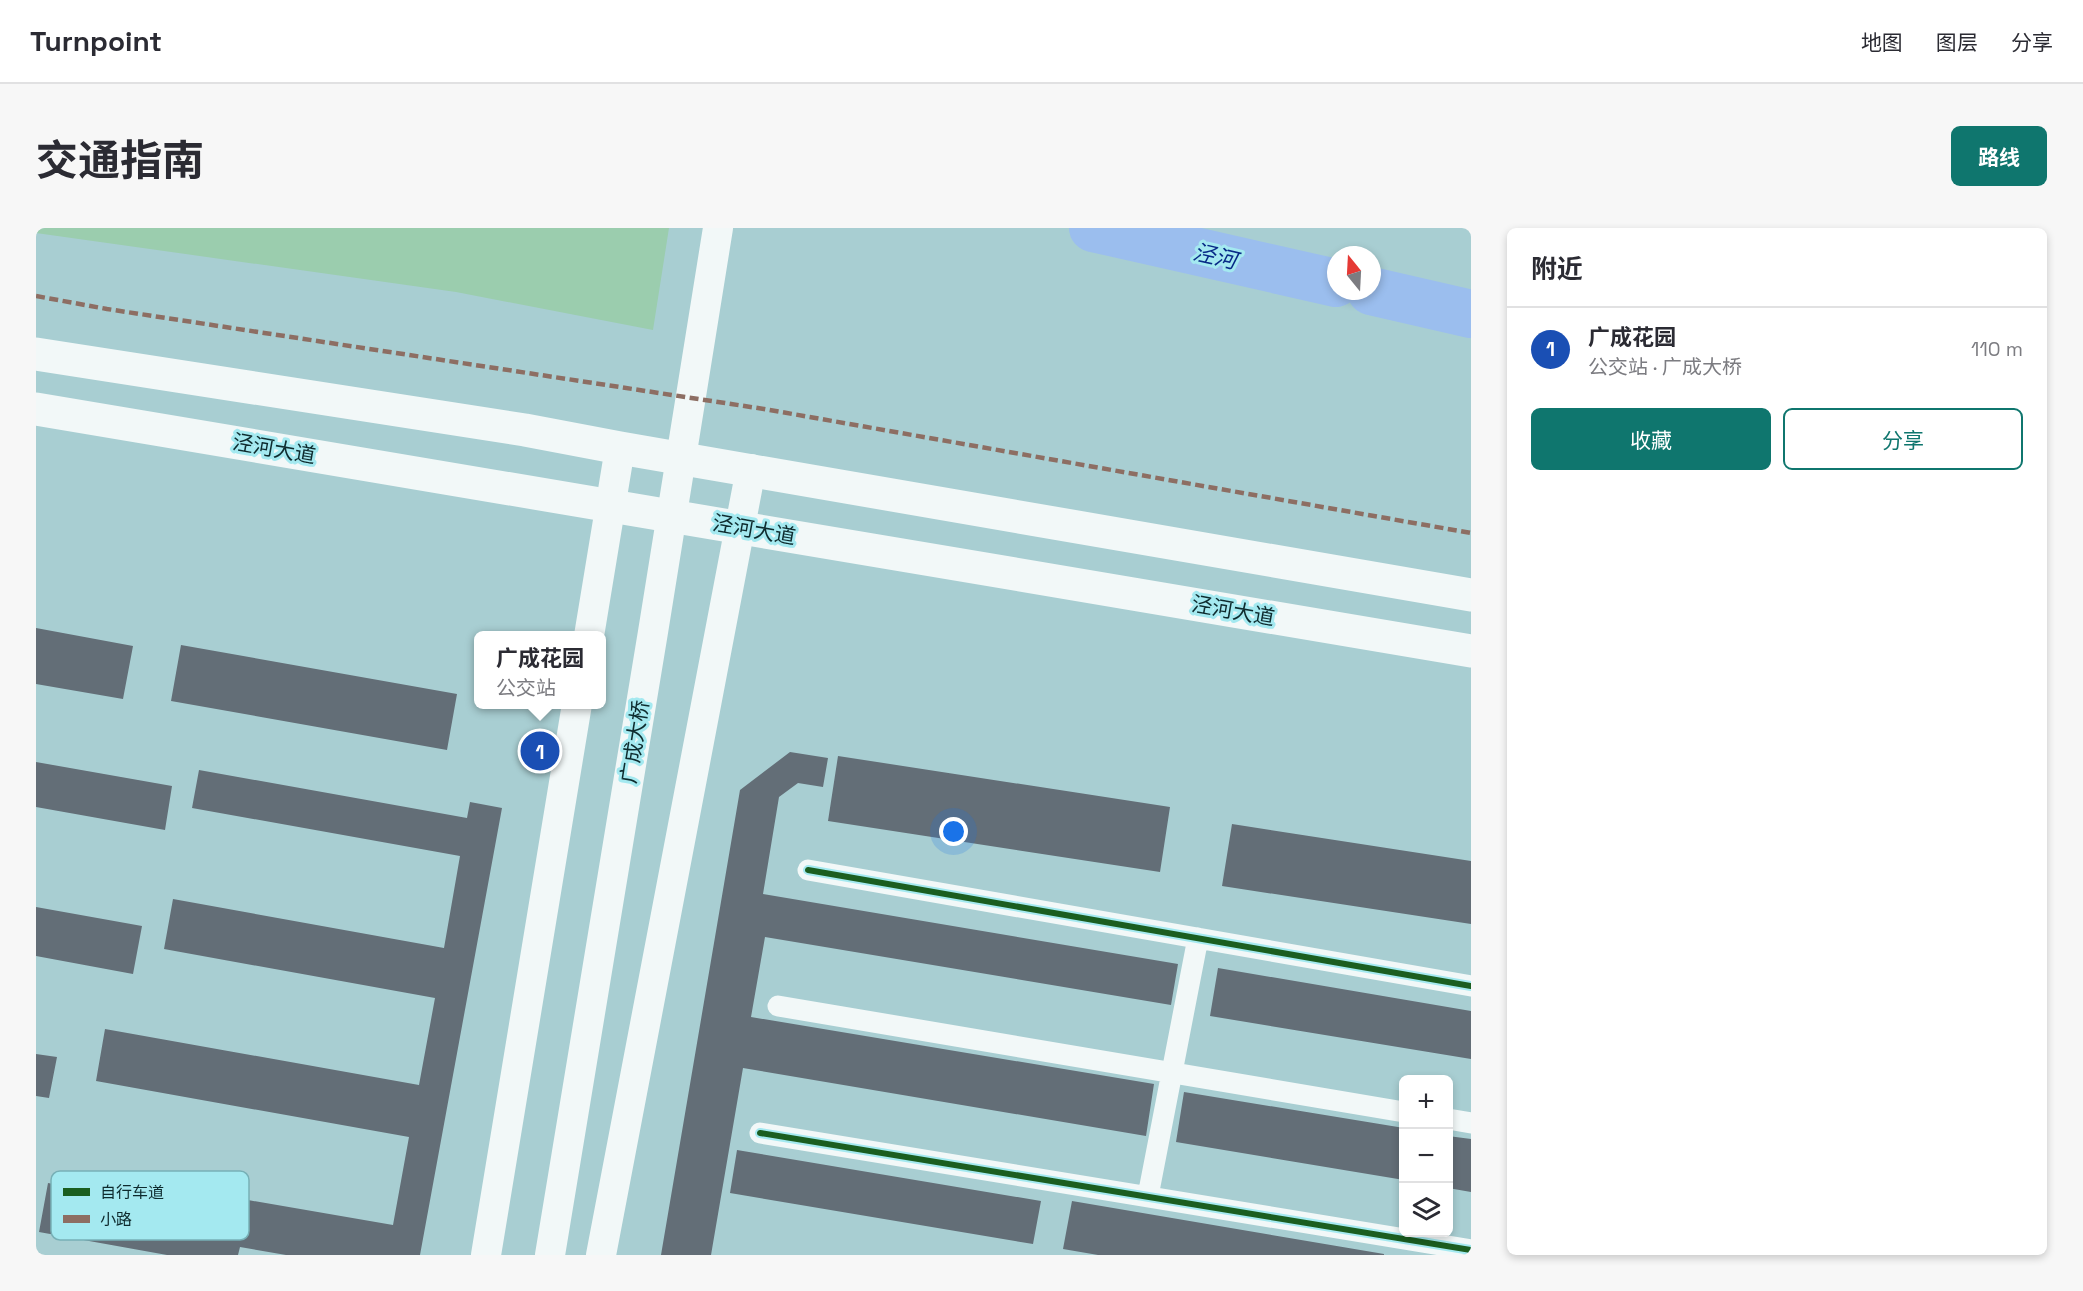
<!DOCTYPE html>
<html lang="zh">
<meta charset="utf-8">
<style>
body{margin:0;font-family:"Space Grotesk","Noto Sans SC",sans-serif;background:#f7f7f7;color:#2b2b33}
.controls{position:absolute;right:18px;bottom:18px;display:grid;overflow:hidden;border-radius:9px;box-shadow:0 3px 9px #0003}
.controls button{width:54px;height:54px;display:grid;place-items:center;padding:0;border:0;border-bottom:2px solid #e1e1e2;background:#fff;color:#2b2b33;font:30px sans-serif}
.compass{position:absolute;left:1291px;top:18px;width:54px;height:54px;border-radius:50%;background:#fff;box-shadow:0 3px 9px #0003;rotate:342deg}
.you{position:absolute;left:918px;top:604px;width:21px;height:21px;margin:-15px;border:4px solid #fff;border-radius:50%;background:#1a73e8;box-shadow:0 0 0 9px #1a73e833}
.badge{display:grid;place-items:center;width:39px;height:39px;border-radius:50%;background:#0f766e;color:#fff;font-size:20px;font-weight:700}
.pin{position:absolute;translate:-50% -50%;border:3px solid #fff;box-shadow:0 2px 6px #0006}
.popup{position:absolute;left:438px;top:403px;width:132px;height:78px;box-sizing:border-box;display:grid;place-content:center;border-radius:9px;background:#fff;filter:drop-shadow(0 2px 4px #0005);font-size:20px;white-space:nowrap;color:#7c7c81}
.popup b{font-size:22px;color:#2b2b33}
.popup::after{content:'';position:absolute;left:50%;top:100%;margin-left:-12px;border:12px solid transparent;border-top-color:#fff}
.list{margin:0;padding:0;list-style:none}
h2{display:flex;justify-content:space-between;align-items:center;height:78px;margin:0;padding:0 24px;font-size:26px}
h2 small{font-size:20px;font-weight:400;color:#7c7c81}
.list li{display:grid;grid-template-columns:39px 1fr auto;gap:18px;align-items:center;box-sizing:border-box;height:84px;padding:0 24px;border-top:2px solid #e1e1e2}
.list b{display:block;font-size:22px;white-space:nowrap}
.list p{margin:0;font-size:20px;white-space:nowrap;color:#7c7c81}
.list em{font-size:20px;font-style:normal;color:#7c7c81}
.actions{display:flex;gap:12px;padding:18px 24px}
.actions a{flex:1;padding:14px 0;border:2px solid #0f766e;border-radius:9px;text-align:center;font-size:21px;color:#0f766e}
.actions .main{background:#0f766e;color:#fff}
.icon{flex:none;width:33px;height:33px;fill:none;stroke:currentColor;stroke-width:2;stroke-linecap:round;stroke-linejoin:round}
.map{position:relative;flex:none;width:1435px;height:1027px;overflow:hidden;border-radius:9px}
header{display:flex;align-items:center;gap:36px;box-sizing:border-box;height:84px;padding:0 30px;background:#fff;border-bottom:2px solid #e1e1e2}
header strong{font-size:28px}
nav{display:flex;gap:33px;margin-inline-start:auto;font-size:21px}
.intro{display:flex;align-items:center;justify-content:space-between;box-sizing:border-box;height:144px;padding:0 36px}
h1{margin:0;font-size:42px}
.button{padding:15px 27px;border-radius:9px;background:#0f766e;color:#fff;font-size:21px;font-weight:700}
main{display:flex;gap:36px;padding:0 36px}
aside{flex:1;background:#fff;border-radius:9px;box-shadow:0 3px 9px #0003}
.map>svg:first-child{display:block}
.green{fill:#9bcdae}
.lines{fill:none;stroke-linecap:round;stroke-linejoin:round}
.river{stroke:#9bbeee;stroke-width:48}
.building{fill:#636e77}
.minor{stroke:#f2f8f8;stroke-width:21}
.secondary{stroke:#f2f8f8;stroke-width:30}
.primary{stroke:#f2f8f8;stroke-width:33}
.quiet{stroke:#8d6e63;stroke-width:4.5;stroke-dasharray:9 4.5;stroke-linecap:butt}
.cycleway-casing{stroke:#a4e9f0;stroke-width:10}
.cycleway{stroke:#1b5e20;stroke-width:6}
.labels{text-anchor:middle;stroke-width:6;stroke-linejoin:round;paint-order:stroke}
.street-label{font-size:21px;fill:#0e2b2e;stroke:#a4e9f0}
.water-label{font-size:22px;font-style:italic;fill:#082a87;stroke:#a4e9f0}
.key{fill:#a4e9f0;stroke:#77b0b6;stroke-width:1.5}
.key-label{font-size:16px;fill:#0e2b2e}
</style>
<header>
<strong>Turnpoint</strong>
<nav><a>地图</a><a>图层</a><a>分享</a></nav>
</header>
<div class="intro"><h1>交通指南</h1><a class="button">路线</a></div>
<main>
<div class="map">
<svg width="1435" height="1027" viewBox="0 0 1435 1027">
<rect width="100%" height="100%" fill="#a8ced2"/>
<path class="green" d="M0,0h633l-16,102 -197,-38 -420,-59z"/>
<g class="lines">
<path class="river" d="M1057,0l243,55
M1335,63l100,23"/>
</g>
<path class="building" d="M0,400l97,18 -10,53 -87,-15z
M145,417l276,49 -10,56 -276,-49z
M754,524l38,6 -5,29 -25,-4 -19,14 -16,97 415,70 -7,41 -406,-68 -14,80 403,67 -8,52 -403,-68 -32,187h-50l79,-465z
M802,528l332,51 -10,65 -332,-51z
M0,534l136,24 -7,44 -129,-23z
M163,542l268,48 3,-16 32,6 -82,447h-134l-46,-8 -2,8h-71l-128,-23 9,-49 197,36 3,-19 145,25 16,-88 -313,-56 9,-52 314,56 16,-87 -271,-49 9,-50 271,49 16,-92 -268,-48z
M1196,596l239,37v63l-249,-38z
M0,679l106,19 -9,48 -97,-18z
M1182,740l253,43v48l-261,-43z
M0,826l21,3 -8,41 -13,-2z
M1148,864l220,36v52l-228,-38z
M1412,908l23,3v53l-23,-4z
M701,922l304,51 -8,43 -303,-51z
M1036,973l312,53v1h-286l-35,-6z"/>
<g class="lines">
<path class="minor" d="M772,642l663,116
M742,778l626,106
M1412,891l23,4
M724,905l711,117
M1112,968l50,-258"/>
<path class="secondary" d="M553,408l31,-188
M450,1027l91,-551
M514,1027l103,-623 65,-404
M565,1027l150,-786"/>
<path class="primary" d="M0,126l489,76 95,18 851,147
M0,181l1435,242"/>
<path class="quiet" d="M0,68l71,13 657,100 707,124"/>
<g class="cycleway-casing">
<path id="cycleway" d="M772,642l663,116
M724,905l711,117"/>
</g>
<use href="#cycleway" class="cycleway"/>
</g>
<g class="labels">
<g class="street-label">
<text transform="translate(238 221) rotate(10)" y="7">泾河大道</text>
<text transform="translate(718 302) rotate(10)" y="7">泾河大道</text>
<text transform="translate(1197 383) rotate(10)" y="7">泾河大道</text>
<text transform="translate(599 514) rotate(-81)" y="7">广成大桥</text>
</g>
<g class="water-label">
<text transform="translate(1179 28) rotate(13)" y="8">泾河</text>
</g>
</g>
<rect x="15" y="943" width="198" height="69" rx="9" class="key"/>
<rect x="27" y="960" width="27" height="8" fill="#1b5e20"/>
<rect x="27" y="987" width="27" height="8" fill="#8d6e63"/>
<g class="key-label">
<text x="64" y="970">自行车道</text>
<text x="64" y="997">小路</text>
</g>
</svg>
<div class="controls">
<button>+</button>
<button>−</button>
<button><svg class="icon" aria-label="layers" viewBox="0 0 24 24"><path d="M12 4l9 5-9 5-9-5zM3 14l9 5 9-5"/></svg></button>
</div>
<svg class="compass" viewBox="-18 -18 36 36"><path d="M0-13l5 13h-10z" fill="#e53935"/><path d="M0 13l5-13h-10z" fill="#7c7c81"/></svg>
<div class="you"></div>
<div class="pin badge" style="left:504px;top:523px;background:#1a4fb4">1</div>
<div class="popup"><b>广成花园</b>公交站</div>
</div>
<aside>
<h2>附近<small></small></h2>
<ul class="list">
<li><span class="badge" style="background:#1a4fb4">1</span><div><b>广成花园</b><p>公交站 · 广成大桥</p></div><em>110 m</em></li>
</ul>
<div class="actions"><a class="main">收藏</a><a>分享</a></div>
</aside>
</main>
